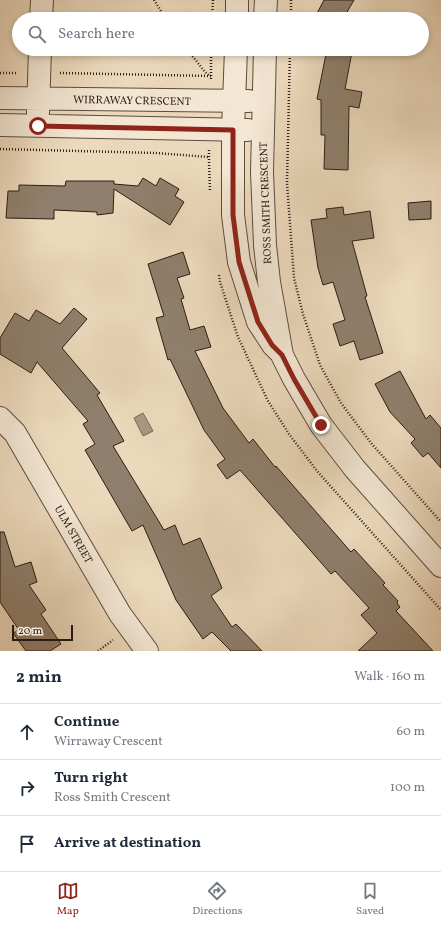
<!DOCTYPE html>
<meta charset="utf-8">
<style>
body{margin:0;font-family:Vollkorn,serif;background:#f2f2f3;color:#1f2937}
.scale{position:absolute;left:12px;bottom:10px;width:61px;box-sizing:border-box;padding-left:4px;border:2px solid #2b1d15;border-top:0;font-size:11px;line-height:14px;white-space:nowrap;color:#2b1d15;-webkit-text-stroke:3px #f3e6d3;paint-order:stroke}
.stop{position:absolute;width:12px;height:12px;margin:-9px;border:3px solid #8f2418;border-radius:50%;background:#fff}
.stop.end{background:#8f2418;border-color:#fff;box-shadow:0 1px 4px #0008}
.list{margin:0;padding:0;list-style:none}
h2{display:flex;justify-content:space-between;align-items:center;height:52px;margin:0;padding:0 16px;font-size:17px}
h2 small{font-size:13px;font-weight:400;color:#747a83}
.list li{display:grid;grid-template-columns:26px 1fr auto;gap:12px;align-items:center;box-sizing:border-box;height:56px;padding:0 16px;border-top:1px solid #e0e1e3}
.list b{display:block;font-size:15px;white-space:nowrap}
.list p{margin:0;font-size:13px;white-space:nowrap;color:#747a83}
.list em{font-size:13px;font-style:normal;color:#747a83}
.icon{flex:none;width:22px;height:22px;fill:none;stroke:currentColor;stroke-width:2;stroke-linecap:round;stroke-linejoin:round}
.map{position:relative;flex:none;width:441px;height:651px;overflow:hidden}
.search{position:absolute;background:#fff;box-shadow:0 2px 6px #0003;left:12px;right:12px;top:12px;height:44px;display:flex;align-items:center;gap:10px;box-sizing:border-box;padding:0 14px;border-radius:22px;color:#747a83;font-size:15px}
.sheet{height:220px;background:#fff}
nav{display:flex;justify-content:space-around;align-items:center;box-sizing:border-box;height:56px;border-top:1px solid #e0e1e3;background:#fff;font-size:11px;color:#747a83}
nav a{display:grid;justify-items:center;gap:2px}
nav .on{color:#8f2418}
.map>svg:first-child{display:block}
.water{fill:#aa9983;stroke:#776757}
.building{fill:#8f7f6c;stroke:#2b1d15}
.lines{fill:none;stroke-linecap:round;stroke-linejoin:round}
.minor-casing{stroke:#5b4c3f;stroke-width:24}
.path{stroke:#2b1d15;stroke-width:2.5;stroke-dasharray:1 2;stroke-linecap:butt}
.minor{stroke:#f3e6d3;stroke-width:22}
.route{stroke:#8f2418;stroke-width:5}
.labels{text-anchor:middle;stroke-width:4;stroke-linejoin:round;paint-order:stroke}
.street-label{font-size:11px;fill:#2b1d15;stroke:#f3e6d3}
</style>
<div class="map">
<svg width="441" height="651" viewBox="0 0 441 651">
<rect width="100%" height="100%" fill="#ecd9bc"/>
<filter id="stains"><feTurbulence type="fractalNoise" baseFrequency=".005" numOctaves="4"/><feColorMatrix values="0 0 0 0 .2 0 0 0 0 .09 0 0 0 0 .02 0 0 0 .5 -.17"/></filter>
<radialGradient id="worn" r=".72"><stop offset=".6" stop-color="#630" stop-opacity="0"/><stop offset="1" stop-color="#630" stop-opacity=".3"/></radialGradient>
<path class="water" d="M143,413l10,18 -10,5 -9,-18z"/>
<path class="building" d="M324,0h30l-11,19h-29z
M327,49h8l17,3 -7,37 17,3 -3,16 -10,-2 -1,64 -24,-1 1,-34h-4v-35l-4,-1z
M143,178l13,8 4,-8 19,11 -4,7 9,6 -14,23 -56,-36 -1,24 -16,2v-3l-43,-2v9l-48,-1 2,-27h11v-6l46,1 1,-5h48v3l24,2z
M431,201v18l-22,1 -1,-17z
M343,207l1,8 26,-4 4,27 -22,3 15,55 -2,1 18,56 -23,7 -6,-19 -14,5 -7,-22 12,-4 -12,-38 -10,3 -5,-17 -7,-48 16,-2 -1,-9z
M183,252l7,22 -13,4 7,20 -3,1 9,31 14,-4 7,21 -16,4 28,57 26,35 4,-4 22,28 1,-1 75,86 3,-3 31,34 -2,2 15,16 -1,2 3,4 -4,4 37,40h-75l19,-18 -16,-18 8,-7 -34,-37 -4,3 -91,-104 -13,9 -10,-14 8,-6 -21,-29 -34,-71 -2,1 -12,-42 8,-2 -16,-52z
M74,308l13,11 -25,29 38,45 -3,2 27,46 -11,5 51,84 11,-5 8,20 17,-7 22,50 -11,8 21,31 4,-3 26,27h-31l-19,-19 -9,7 -27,-39 -33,-75 -11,6 -47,-81 10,-6 -12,-20 5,-3 -51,-59 -6,11 -31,-19v-16l15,-25 14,8 7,-11 24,14z
M400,371l26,48 4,-4 11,13v40l-13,-15 -5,4 -12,-14 4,-4 -25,-27 -15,-28z
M0,532h4l11,35 16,-5 6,20 -8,3 17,25 -5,4 20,30 -11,7h-24l-13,-18 6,-3 -19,-28z"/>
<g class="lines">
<g class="minor-casing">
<path id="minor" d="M41,19l1,-19
M237,19v-19
M265,19l1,-19
M236,49l-3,81v85l6,47 19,60 15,23 6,6
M265,49l-3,123 3,73 4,37 13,73 12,24 27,46 34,44 86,97
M0,98l249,3
M38,113l2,-64
M0,125l248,5
M0,418l15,15 105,181 27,37"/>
</g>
<path class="path" d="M154,0l12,19
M212,19l1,-19
M291,19v-19
M187,49l18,23 5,4
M290,49l-3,134 7,95 9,36 17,51 21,38 30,40 70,79
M0,73h17
M60,73l151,3
M211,79v-30
M0,149l156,4 53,4
M209,150v13l1,28
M219,275l1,7 18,55 30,64 21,33 28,37 124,139
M98,651l15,-11"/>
<use href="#minor" class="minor"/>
</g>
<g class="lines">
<path class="route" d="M38,126l195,4v85l6,47 19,60 14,23 10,10 12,24 27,46"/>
</g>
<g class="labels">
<g class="street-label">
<text transform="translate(132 100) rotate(1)" y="4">WIRRAWAY CRESCENT</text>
<text transform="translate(265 203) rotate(-92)" y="4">ROSS SMITH CRESCENT</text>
<text transform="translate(74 534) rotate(60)" y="4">ULM STREET</text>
</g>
</g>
<rect width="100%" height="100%" filter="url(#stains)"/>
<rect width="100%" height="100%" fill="url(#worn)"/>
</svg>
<div class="scale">20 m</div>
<div class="stop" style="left:38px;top:126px"></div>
<div class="stop end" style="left:321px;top:425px"></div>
<div class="search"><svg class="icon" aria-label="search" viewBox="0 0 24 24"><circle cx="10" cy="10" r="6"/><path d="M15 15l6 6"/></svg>Search here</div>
</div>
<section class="sheet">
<h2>2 min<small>Walk · 160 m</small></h2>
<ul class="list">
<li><svg class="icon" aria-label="ahead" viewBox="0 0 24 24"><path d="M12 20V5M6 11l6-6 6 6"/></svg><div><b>Continue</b><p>Wirraway Crescent</p></div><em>60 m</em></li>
<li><svg class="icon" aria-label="right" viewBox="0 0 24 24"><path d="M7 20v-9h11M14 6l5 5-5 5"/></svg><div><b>Turn right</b><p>Ross Smith Crescent</p></div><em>100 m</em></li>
<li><svg class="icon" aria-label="arrive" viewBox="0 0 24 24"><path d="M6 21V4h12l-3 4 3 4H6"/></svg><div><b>Arrive at destination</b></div></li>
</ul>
</section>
<nav>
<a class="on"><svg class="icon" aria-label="map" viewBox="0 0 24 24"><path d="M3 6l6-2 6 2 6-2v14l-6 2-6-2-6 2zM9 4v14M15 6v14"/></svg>Map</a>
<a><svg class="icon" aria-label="directions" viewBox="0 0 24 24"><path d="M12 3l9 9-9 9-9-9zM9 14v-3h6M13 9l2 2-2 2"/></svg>Directions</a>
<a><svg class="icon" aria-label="saved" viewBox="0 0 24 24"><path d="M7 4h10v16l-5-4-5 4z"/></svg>Saved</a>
</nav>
